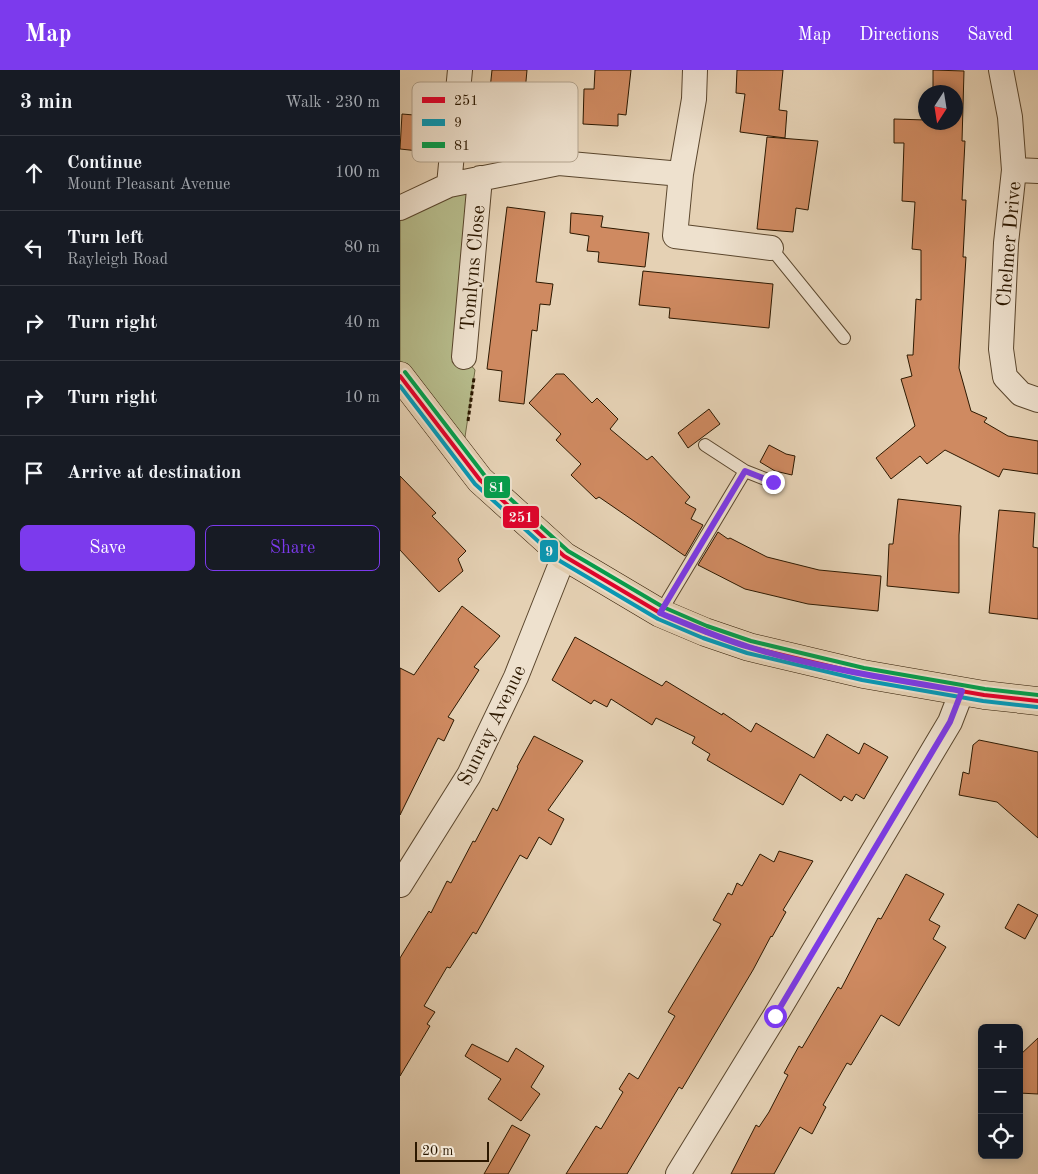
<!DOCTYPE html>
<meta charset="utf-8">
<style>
body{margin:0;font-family:"Old Standard TT",serif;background:#20242c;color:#f1f3f6}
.controls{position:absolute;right:15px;bottom:15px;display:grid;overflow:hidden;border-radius:8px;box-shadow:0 2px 8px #0003}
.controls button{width:45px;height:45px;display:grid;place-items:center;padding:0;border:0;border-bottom:1px solid #363941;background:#171b24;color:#f1f3f6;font:25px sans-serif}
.compass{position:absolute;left:518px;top:15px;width:45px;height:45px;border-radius:50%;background:#171b24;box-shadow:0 2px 8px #0003;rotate:192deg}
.scale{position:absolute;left:15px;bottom:12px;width:74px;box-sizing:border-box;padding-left:5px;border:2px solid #2c1800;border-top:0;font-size:14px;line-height:18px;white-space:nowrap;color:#2c1800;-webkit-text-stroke:4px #eee1ce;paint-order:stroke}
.stop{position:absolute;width:15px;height:15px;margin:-11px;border:4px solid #7c3aed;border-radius:50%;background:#fff}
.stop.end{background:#7c3aed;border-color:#fff;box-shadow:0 1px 5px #0008}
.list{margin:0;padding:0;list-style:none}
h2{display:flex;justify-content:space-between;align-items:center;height:65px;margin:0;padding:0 20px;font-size:21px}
h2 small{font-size:16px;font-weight:400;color:#9ea1a6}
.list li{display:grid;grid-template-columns:32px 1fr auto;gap:15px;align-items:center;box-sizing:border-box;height:75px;padding:0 20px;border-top:1px solid #363941}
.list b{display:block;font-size:19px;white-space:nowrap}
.list p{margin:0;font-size:16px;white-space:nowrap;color:#9ea1a6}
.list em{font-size:16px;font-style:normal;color:#9ea1a6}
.actions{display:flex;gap:10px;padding:15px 20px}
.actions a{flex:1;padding:11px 0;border:1px solid #7c3aed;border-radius:8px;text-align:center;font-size:18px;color:#7c3aed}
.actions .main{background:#7c3aed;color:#fff}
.icon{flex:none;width:28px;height:28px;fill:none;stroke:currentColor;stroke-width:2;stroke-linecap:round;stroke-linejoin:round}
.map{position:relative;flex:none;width:638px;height:1104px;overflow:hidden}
header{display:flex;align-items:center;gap:30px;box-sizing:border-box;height:70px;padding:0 25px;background:#7c3aed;color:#fff}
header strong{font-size:24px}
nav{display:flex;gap:28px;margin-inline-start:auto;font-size:18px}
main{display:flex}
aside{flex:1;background:#171b24}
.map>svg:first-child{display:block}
.green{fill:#b6bb8b;stroke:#716a46}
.building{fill:#cf8a61;stroke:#2c1800}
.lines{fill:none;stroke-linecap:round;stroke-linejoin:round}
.service-casing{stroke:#5a462d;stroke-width:14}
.minor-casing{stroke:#5a462d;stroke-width:26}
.primary-casing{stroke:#2c1800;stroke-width:29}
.path{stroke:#2c1800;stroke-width:3;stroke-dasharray:4 2.5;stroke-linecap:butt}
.service{stroke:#eee1ce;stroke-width:12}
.minor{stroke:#eee1ce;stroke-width:24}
.primary{stroke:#e5d1b4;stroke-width:28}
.bus-1-casing{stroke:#eee1ce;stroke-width:8}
.bus-2-casing{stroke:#eee1ce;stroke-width:8}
.bus-3-casing{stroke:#eee1ce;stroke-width:8}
.bus-1{stroke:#e4002b;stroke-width:4}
.bus-2{stroke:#049ab9;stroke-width:4}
.bus-3{stroke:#029f4d;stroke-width:4}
.route{stroke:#7c3aed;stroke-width:6}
.labels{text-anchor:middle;stroke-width:4.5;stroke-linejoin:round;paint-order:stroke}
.street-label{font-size:20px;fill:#2c1800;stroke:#eee1ce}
.key{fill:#eee1ce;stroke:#b4a590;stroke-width:1}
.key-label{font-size:14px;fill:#2c1800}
.line-badge{stroke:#eee1ce;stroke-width:2}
.badge-label{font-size:14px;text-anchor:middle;font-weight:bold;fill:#fff}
</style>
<header>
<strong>Map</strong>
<nav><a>Map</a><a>Directions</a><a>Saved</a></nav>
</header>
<main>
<aside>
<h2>3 min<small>Walk · 230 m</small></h2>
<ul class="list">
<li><svg class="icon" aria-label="ahead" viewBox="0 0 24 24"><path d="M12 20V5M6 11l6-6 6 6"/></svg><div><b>Continue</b><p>Mount Pleasant Avenue</p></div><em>100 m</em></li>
<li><svg class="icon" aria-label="left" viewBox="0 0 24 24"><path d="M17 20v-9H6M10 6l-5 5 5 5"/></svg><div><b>Turn left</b><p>Rayleigh Road</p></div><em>80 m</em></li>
<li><svg class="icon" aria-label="right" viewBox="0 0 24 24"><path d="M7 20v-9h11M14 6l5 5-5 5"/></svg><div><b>Turn right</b></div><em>40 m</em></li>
<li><svg class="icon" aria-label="right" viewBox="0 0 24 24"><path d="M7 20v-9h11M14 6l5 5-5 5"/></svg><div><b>Turn right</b></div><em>10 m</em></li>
<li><svg class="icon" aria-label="arrive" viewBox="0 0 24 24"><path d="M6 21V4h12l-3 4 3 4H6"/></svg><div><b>Arrive at destination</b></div></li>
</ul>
<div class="actions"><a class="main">Save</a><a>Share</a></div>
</aside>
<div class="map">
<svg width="638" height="1104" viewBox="0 0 638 1104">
<rect width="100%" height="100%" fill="#e5d1b4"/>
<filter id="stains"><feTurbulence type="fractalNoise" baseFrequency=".004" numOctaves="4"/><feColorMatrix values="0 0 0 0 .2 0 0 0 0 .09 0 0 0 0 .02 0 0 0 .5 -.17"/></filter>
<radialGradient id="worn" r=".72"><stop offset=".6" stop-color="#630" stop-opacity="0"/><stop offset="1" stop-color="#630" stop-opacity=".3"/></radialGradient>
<path class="green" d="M80,108l-16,179 11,13 -13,87 -62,-81v-168z"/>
<path class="building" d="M92,0h35l-2,22 4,1 -2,13 2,1 -3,30 -11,-1v4l-30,-3z
M195,0h36l-5,45 -8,-1v12l-35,-2 1,-35h10z
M337,0h46l-4,40 8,1 -2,27 -45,-6 5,-38 -9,-1z
M533,0l31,1 -2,70h3l-3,59h4l-3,57h3l-7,111 12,43 16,7 -3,4 24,14 30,5v33l-35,-5 -4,8 -54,-27 -18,14 -7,-8 -29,23 -15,-21 39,-32 -14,-47 11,-3 -5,-21h6l3,-56 5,1v-50l-9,-1 3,-47 -13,-1 2,-58h-10v-24l32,1v2h30v-30h-23z
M2,44l24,2 -1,8 16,2 -3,27 -38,-4z
M367,67l51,4 -10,69 -12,-2 -3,24 -36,-3z
M107,137l38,5 -9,70 17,2 -3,21 -10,-1 -3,27 -5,-1 -8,74 -25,-3 3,-30 -15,-2z
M171,143l32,3 -2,11 48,6 -4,34 -47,-5 1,-10 -12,-1 2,-15 -19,-3z
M243,201l130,13 -4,44 -100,-10 1,-10 -31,-3z
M156,304h8l28,29 5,-5 21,21 -8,10 37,31 5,-4 38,41 -5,6 11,6 -5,10 12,6 -18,31 -86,-59 -3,2 -25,-24 10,-11 -25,-24 5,-6 -32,-31z
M309,339l11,15 -32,24 -10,-15z
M369,375l17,9 9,2 -3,19 -17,-4 -15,-9z
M0,406l36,37 -4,3 34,35 -8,8 5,12 -24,21 -39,-42z
M498,429l63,7 -2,29v58l-72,-7 2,-42h4z
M599,440l36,3 -2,34 5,1v71l-49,-6z
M318,462l10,7 2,-1 37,19 52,13 62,6 -3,35 -70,-7 -63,-15 -47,-24z
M62,536l38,30 -26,31 5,3 -31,47 6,3 -10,21 -6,-3 -38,77v-147l14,7z
M175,567l87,49 4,-5 56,34 1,-2 28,19 5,-9 58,35 13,-24 32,20 5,-11 24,14 -24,42 -8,-5 -4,7 -8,-5 -3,5 -41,-27 -17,31 -76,-45 3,-6 -18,-11 3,-6 -39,-19 -4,7 -41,-26 -4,8 -13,-7 -3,4 -39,-24z
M134,666l49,25 -35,49 16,9 -13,26 -12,-8 -12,22 -7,-4 -44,79 -3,-2 -23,36 -3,-1 -23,39 11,6 -8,12 3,2 -30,50v-118l29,-47 2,2 16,-32 4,2 22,-42 2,1 18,-34 4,3 21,-43 -1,-1z
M579,670l59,12v86l-41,-36 -38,-7 4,-23 6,2 4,-29z
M379,781l34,10 -30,49 3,2 -14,25 -1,-1 -18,34 -71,119 -3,-2 -52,87h-61l30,-48 5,3 22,-37 -4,-3 10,-16 9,6 37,-63 -7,-4 53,-88 -8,-4 15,-27 4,2 5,-12 5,3 18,-32 14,8z
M506,804l38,20 -15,26 11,6 -7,13 13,8 -47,79 -18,-11 -30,50 -4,-2 -24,42 3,2 -14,27 -12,-7 -26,47h-43l25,-49 3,2 10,-15 19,-37 -4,-2 15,-27 3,2 36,-61 3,2 37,-71 3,1z
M618,834l20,11 -13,24 -20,-11z
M638,968v56l-19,-1v-37z
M72,974l36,18 8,-14 28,18 -13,21 9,7 -19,27 -33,-22 13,-20 -36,-23z
M112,1055l18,10 -22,39h-24z"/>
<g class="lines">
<g class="service-casing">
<path id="service" d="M371,178l73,90
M305,375l40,26 28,11
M260,543l85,-142"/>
</g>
<g class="minor-casing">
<path id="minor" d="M295,0l-1,29 -13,75 -6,62 96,12
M601,0l9,47 4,53 -8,73 -5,106 4,28 16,17 17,6
M614,100l24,1
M49,115l11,-115
M0,138l49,-23 110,-22 122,11
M64,287l16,-179
M0,815l69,-110 47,-98 48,-121
M278,1104l97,-158 175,-294 12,-31"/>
</g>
<g class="primary-casing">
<path id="primary" d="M0,306l80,104 84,76 96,57 45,19 44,15 114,27 121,21 54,6"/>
</g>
<path class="path" d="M68,351l6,-43"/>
<use href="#service" class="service"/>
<use href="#minor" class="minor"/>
<use href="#primary" class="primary"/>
<g class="bus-1-casing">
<path id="bus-1" d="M0,306l80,104 84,76 96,57 45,19 44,15 114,27 121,21 54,6"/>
</g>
<g class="bus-2-casing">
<path id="bus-2" d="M0,316l75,98 85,77 98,58 45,19 44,15 115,27 121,21 54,6"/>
</g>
<g class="bus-3-casing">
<path id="bus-3" d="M5,302l80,104 83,75 95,56 44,19 44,15 113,27 121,21 53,6"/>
</g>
<use href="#bus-1" class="bus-1"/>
<use href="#bus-2" class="bus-2"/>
<use href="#bus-3" class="bus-3"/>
</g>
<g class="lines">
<path class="route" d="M373,412l-28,-11 -85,142c29,12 59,25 89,34 70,21 142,32 213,44l-12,31 -175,294"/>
</g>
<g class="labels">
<g class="street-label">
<text transform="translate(608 174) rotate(-85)" y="7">Chelmer Drive</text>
<text transform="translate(72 198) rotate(-85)" y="7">Tomlyns Close</text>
<text transform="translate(91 655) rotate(-64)" y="7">Sunray Avenue</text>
</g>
</g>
<rect x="12" y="12" width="166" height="80" rx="8" class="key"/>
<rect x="22" y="27" width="23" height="6" fill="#e4002b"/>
<rect x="22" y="49" width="23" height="7" fill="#049ab9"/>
<rect x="22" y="72" width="23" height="6" fill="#029f4d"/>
<g class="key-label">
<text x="54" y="35">251</text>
<text x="54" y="57">9</text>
<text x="54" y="80">81</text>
</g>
<g class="line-badge">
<rect x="83" y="405" width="28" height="24" rx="5" fill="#029f4d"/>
<rect x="102" y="435" width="38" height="24" rx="5" fill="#e4002b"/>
<rect x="139" y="469" width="20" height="24" rx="5" fill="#049ab9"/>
</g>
<g class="badge-label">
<text x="97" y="422">81</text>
<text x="121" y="452">251</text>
<text x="149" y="486">9</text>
</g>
<rect width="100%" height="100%" filter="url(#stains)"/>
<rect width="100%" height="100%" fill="url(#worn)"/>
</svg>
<div class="controls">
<button>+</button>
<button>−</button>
<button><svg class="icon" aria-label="locate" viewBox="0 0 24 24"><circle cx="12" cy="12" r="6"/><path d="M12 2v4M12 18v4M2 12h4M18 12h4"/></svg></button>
</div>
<svg class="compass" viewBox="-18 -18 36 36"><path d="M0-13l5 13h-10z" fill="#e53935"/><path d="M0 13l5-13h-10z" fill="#9ea1a6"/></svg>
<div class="scale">20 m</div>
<div class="stop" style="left:375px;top:946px"></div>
<div class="stop end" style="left:373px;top:412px"></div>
</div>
</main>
